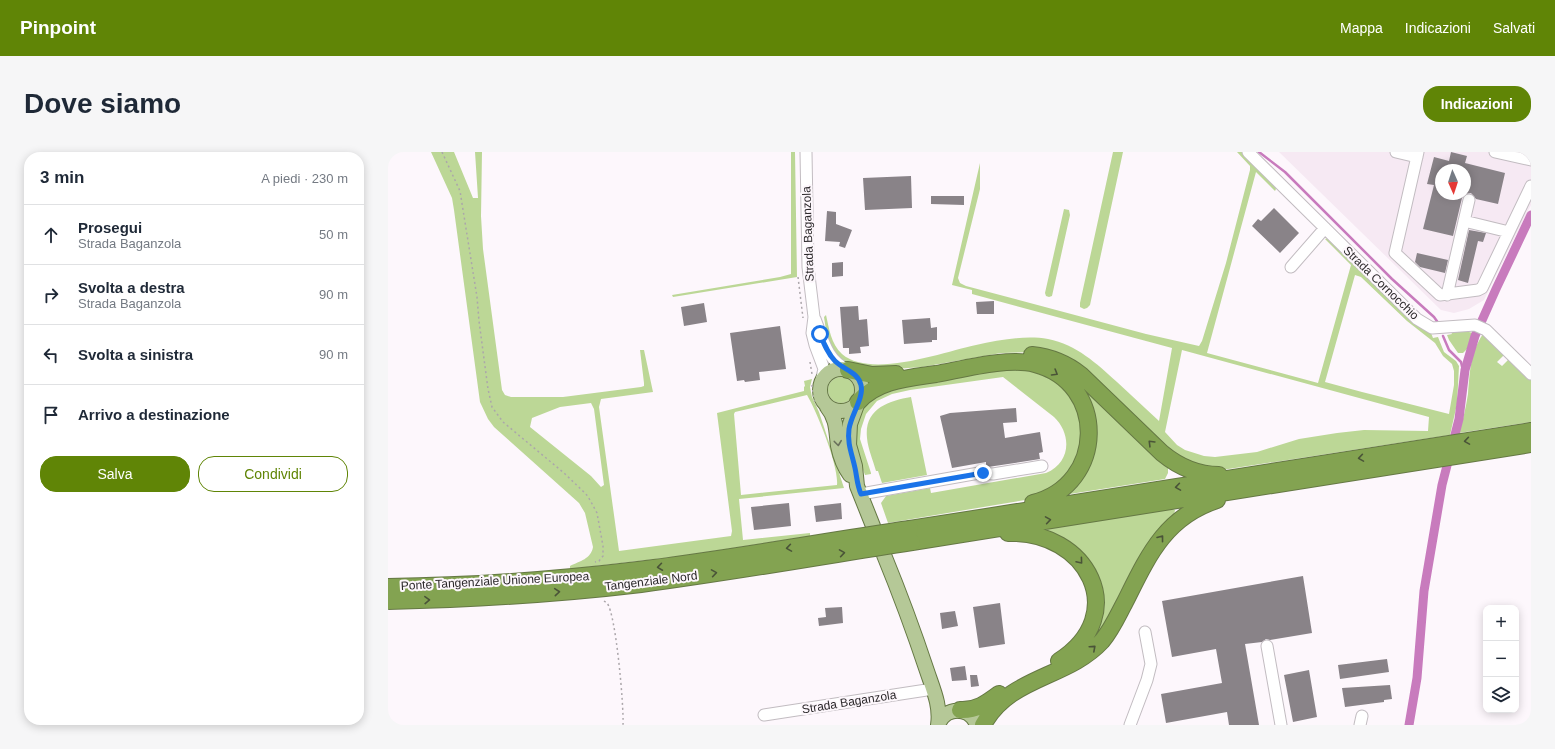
<!DOCTYPE html>
<html lang="it">
<meta charset="utf-8">
<style>
body{margin:0;font-family:Arial,sans-serif;background:#f6f6f7;color:#1f2937}
.controls{position:absolute;right:12px;bottom:12px;display:grid;overflow:hidden;border-radius:8px;box-shadow:0 2px 10px #0003}
.controls button{width:36px;height:36px;display:grid;place-items:center;padding:0;border:0;border-bottom:1px solid #e0e1e3;background:#fff;color:#1f2937;font:20px sans-serif}
.compass{position:absolute;left:1047px;top:12px;width:36px;height:36px;border-radius:50%;background:#fff;box-shadow:0 2px 10px #0003;rotate:177deg}
.stop{position:absolute;width:12px;height:12px;margin:-9px;border:3px solid #1a73e8;border-radius:50%;background:#fff}
.stop.end{background:#1a73e8;border-color:#fff;box-shadow:0 1px 4px #0008}
.list{margin:0;padding:0;list-style:none}
h2{display:flex;justify-content:space-between;align-items:center;height:52px;margin:0;padding:0 16px;font-size:17px}
h2 small{font-size:13px;font-weight:400;color:#747a83}
.list li{display:grid;grid-template-columns:26px 1fr auto;gap:12px;align-items:center;box-sizing:border-box;height:60px;padding:0 16px;border-top:1px solid #e0e1e3}
.list b{display:block;font-size:15px;white-space:nowrap}
.list p{margin:0;font-size:13px;white-space:nowrap;color:#747a83}
.list em{font-size:13px;font-style:normal;color:#747a83}
.actions{display:flex;gap:8px;padding:12px 16px}
.actions a{flex:1;padding:9px 0;border:1px solid #608506;border-radius:16px;text-align:center;font-size:14px;color:#608506}
.actions .main{background:#608506;color:#fff}
.icon{flex:none;width:22px;height:22px;fill:none;stroke:currentColor;stroke-width:2;stroke-linecap:round;stroke-linejoin:round}
.map{position:relative;flex:none;width:1143px;height:573px;overflow:hidden;border-radius:16px}
header{display:flex;align-items:center;gap:24px;box-sizing:border-box;height:56px;padding:0 20px;background:#608506;color:#fff}
header strong{font-size:19px}
nav{display:flex;gap:22px;margin-inline-start:auto;font-size:14px}
.intro{display:flex;align-items:center;justify-content:space-between;box-sizing:border-box;height:96px;padding:0 24px}
h1{margin:0;font-size:28px}
.button{padding:10px 18px;border-radius:16px;background:#608506;color:#fff;font-size:14px;font-weight:700}
main{display:flex;gap:24px;padding:0 24px}
aside{flex:1;background:#fff;border-radius:16px;box-shadow:0 2px 10px #0003}
.map>svg:first-child{display:block}
.built{fill:#f6e9f3;fill-rule:evenodd}
.green{fill:#bcd796;fill-rule:evenodd}
.lines{fill:none;stroke-linecap:round;stroke-linejoin:round}
.stream{stroke:#c87bbd;stroke-width:2.5}
.canal{stroke:#c87bbd;stroke-width:9}
.building{fill:#898388}
.minor-casing{stroke:#c2bcc1;stroke-width:13}
.major-casing{stroke:#657844;stroke-width:16}
.highway-casing{stroke:#657844;stroke-width:18}
.path{stroke:#aba6aa;stroke-width:1.5;stroke-dasharray:2 3;stroke-linecap:butt}
.minor{stroke:#fff;stroke-width:11}
.major{stroke:#b5c897;stroke-width:14}
.highway{stroke:#83a351;stroke-width:16}
.highway-bridge-casing{stroke:#657844;stroke-width:18;stroke-linecap:butt}
.highway-bridge{stroke:#83a351;stroke-width:16}
.oneway{stroke:#4a5438}
.oneway2{stroke:#6a715c}
.route{stroke:#1a73e8;stroke-width:5}
.labels{text-anchor:middle;stroke-width:4;stroke-linejoin:round;paint-order:stroke}
.street-label{font-size:12px;fill:#2c292b;stroke:#fdf7fc}
</style>
<header>
<strong>Pinpoint</strong>
<nav><a>Mappa</a><a>Indicazioni</a><a>Salvati</a></nav>
</header>
<div class="intro"><h1>Dove siamo</h1><a class="button">Indicazioni</a></div>
<main>
<aside>
<h2>3 min<small>A piedi · 230 m</small></h2>
<ul class="list">
<li><svg class="icon" aria-label="ahead" viewBox="0 0 24 24"><path d="M12 20V5M6 11l6-6 6 6"/></svg><div><b>Prosegui</b><p>Strada Baganzola</p></div><em>50 m</em></li>
<li><svg class="icon" aria-label="right" viewBox="0 0 24 24"><path d="M7 20v-9h11M14 6l5 5-5 5"/></svg><div><b>Svolta a destra</b><p>Strada Baganzola</p></div><em>90 m</em></li>
<li><svg class="icon" aria-label="left" viewBox="0 0 24 24"><path d="M17 20v-9H6M10 6l-5 5 5 5"/></svg><div><b>Svolta a sinistra</b></div><em>90 m</em></li>
<li><svg class="icon" aria-label="arrive" viewBox="0 0 24 24"><path d="M6 21V4h12l-3 4 3 4H6"/></svg><div><b>Arrivo a destinazione</b></div></li>
</ul>
<div class="actions"><a class="main">Salva</a><a>Condividi</a></div>
</aside>
<div class="map">
<svg width="1143" height="573" viewBox="0 0 1143 573">
<rect width="100%" height="100%" fill="#fdf7fc"/>
<path class="built" d="M891,0h252v53l-47,95 -15,9 -15,4 -13,-3zM1053,18h24v24h-24z"/>
<path class="green" d="M43,0h23l19,46h5l-3,-46h7l-1,64 2,33 19,141 3,5 6,2h52l78,-10 3,-1v-3l-4,-33h4l9,42 -52,7 -2,8 20,144 112,-15 1,-5 -15,-118 87,-22v-4l1,-1 -1,-5 8,-2 -2,8 2,10 7,15 25,76 -105,11 4,41 67,-7v3l-129,20 -111,13v-3c10,-5 21,-7 23,-19l-8,-34 -6,-10 -85,-76 -6,-8 -8,-17 -26,-192 -2,-12zM419,243c10,17 32,71 30,90l-96,10 -7,-81 1,-2zM203,251l3,6 10,76 -3,2 -10,-11 -61,-49 2,-9 28,-11z
M403,0h4l2,125 -124,20 -1,-2 108,-18 11,-3z
M725,0h10l-33,153 -3,3 -3,1 -4,-2v-4z
M849,0h7l31,33 1,4 -1,2 -19,-19 -49,181 111,30 33,-118 -26,-26 3,-1 103,95 2,5 5,-1 6,15 12,9 3,5 -2,38 -7,31 -228,35 -31,-4 -153,-114 -37,1 -79,14 -40,3 -35,-7 -10,-7 -5,-7 -5,-12 -3,-20 2,-2c3,13 5,29 16,39 29,25 101,-2 134,-9 23,-5 49,-10 72,-6 29,6 48,24 69,43 14,13 28,26 42,39l13,-73 -200,-54v-4l-20,-5 28,-122v26l-22,89 2,5 6,3 180,48 53,12 3,-5 24,-78 24,-93v-4zM967,123l6,2 46,44 28,22 8,13 9,8 2,7v14l-5,29 -87,-22 -37,-10zM794,198l247,67 -1,14 -64,-1 -27,3 -38,6 -42,13 -42,5 -11,-1 -19,-6 -8,-5 -12,-13z
M676,57l5,1 1,5 -18,81 -3,1 -3,-1 -1,-3z
M1082,178l-1,2 4,1 -6,16 -4,4h-5l-9,-13 -2,-5 5,-1 -1,-2z
M1095,182l22,20 -8,8 5,4 6,-6h3l20,19v43l-72,11c4,-13 7,-26 9,-39 2,-22 2,-41 15,-60z
M617,214l38,4 31,26 11,40 -17,42 -37,21 -143,24 -7,-20 5,-7 44,-8 1,5 115,-20c25,-10 26,-39 8,-56l-51,-40 -93,13 -18,4 -15,7 -11,13 -5,15 -1,10 11,34v1l-6,1 -8,-21 -3,-24 7,-22 19,-17z
M440 238a13 13 0 1 1 26 0a13 13 0 1 1-26 0Z
M692,233l88,81v7l-3,6 -95,15v-4l11,-15z
M523,245l16,78 -45,8 -4,-12h-2c-3,-11 -8,-22 -9,-33 -3,-29 21,-37 44,-41z
M784,357l3,1 -1,5 -57,95 -26,35 2,-77 -9,-13 -10,-9 -26,-14 -1,-3z"/>
<g class="lines">
<path class="stream" d="M871,0l26,20 107,107 42,38 5,7
M1055,184l6,14 12,12 3,13"/>
<path class="canal" d="M1021,573l8,-47 7,-87 18,-106 17,-66 6,-49 10,-34 21,-47 35,-74"/>
</g>
<path class="building" d="M1063,0l16,4 -2,7 40,10 -7,31 -22,-5 -5,-6 -6,1v-24h-24v24h24l-3,4 -9,38 -30,-7 11,-44 -7,-1 7,-27 15,4z
M523,24l1,32 -47,2 -2,-32z
M543,44h33v9l-33,-1z
M886,56l25,25 -19,20 -28,-27 6,-7 3,2z
M439,59l9,1v12l16,6 -7,18 -6,-2 1,-4 -15,-1z
M1081,78l17,3 -3,9 -5,-1 -10,42 -10,-3z
M1029,101l31,7 -3,13 -25,-6 -5,-5z
M455,110v14l-11,1v-14z
M606,149v13h-17l-1,-12z
M316,151l3,19 -23,4 -3,-19z
M470,154l1,14 8,-1 2,27 -9,1 1,6 -12,1v-6h-6l-3,-41z
M542,166l1,10 6,-1v13h-5v2l-28,2 -2,-24z
M392,174l6,43 -27,3 1,8 -15,2 -1,-2 -7,1 -7,-48z
M628,256l1,14 -14,1 2,15 35,-6 3,20 -4,1 1,6 -52,8 -2,-1v-4l-34,6 -12,-52 10,-3z
M401,351l2,23 -37,4 -3,-23z
M453,351l1,16 -26,3 -2,-16z
M915,424l9,57 -42,7 -4,-1 -4,3 -17,2 14,81h-30l-2,-13 -61,11 -5,-29 61,-11 -6,-34 -44,8 -10,-56z
M612,451l5,41 -26,4 -6,-41z
M454,455l1,16 -24,3 -1,-8 8,-1 -1,-9z
M567,459l3,15 -16,3 -2,-16z
M999,507l2,13 -49,7 -2,-14z
M577,514l2,14 -15,1 -2,-13z
M921,518l8,47 -24,5 -9,-47z
M582,523h7l2,11 -8,1z
M1002,533l2,14 -8,1v2l-39,5 -3,-19z"/>
<g class="lines">
<g class="minor-casing">
<path id="minor" d="M418,0l2,115 6,50 -2,16 3,12 9,24 -3,12
M860,0l169,167 15,9 43,-3 11,5 45,44
M1008,0l21,5
M1030,0l-23,101 45,42 38,-5 4,-2 49,-102
M1107,0l36,8
M1076,69l45,11
M903,115l34,-39
M1059,143l22,-95
M427,167c8,20 11,41 33,51
M473,342l118,-21 14,1 49,-8
M879,494l14,79
M376,563l169,-26
M742,573l17,-45 4,-16 -6,-32
M972,573l2,-9"/>
</g>
<g class="major-casing">
<path id="major" d="M432 238a21 21 0 1 1 42 0a21 21 0 1 1-42 0Z
M470,250l-8,22 -1,21 6,21 2,20 16,40
M439,255c10,12 9,24 11,39 2,10 6,21 12,29
M496,403c16,39 30,77 43,116 6,18 14,35 11,54
M550,573c7,-19 32,-19 39,0"/>
</g>
<g class="highway-casing">
<path id="highway" d="M644,203c19,2 34,8 49,20l81,78c17,14 35,22 57,22
M460,218l24,5 24,-1
M470,250c19,-22 51,-24 78,-28 28,-5 72,-17 99,-10 73,19 71,121 -2,139
M522,377l621,-98
M620,381c79,-3 124,81 51,128
M524,390l619,-98
M572,558c16,1 27,-7 39,-16
M595,573c26,-49 84,-46 119,-84 10,-12 16,-26 23,-39 23,-46 40,-85 92,-102"/>
</g>
<path class="path" d="M54,0l18,39 17,106 2,24 9,68 4,18 11,15 61,51 22,21 4,6 7,13 6,33v10l-4,5 -4,1
M410,125l5,41
M422,210l2,12
M424,233l1,8 3,12
M216,449l3,2c9,11 17,104 16,122"/>
<use href="#minor" class="minor"/>
<use href="#major" class="major"/>
<use href="#highway" class="highway"/>
<g class="highway-bridge-casing">
<path id="highway-bridge" d="M0,435c84,-1 167,-7 250,-17 91,-11 182,-28 272,-41
M0,449c85,-2 169,-7 253,-17 91,-12 181,-28 271,-42"/>
</g>
<use href="#highway-bridge" class="highway-bridge"/>
</g>
<defs><path id="oneway-chevron" d="M-2-3.5L2.5 0L-2 3.5" fill="none" stroke-width="1.6" stroke-linecap="round" stroke-linejoin="round"/></defs>
<g class="oneway">
<use href="#oneway-chevron" transform="translate(667 221) rotate(31)"/>
<use href="#oneway-chevron" transform="translate(1079 289) rotate(171)"/>
<use href="#oneway-chevron" transform="translate(763 291) rotate(-135)"/>
<use href="#oneway-chevron" transform="translate(973 306) rotate(171)"/>
<use href="#oneway-chevron" transform="translate(790 335) rotate(171)"/>
<use href="#oneway-chevron" transform="translate(660 368) rotate(-9)"/>
<use href="#oneway-chevron" transform="translate(773 386) rotate(-52)"/>
<use href="#oneway-chevron" transform="translate(401 396) rotate(171)"/>
<use href="#oneway-chevron" transform="translate(454 401) rotate(-9)"/>
<use href="#oneway-chevron" transform="translate(692 409) rotate(50)"/>
<use href="#oneway-chevron" transform="translate(272 415) rotate(172)"/>
<use href="#oneway-chevron" transform="translate(326 421) rotate(-9)"/>
<use href="#oneway-chevron" transform="translate(169 440) rotate(-5)"/>
<use href="#oneway-chevron" transform="translate(39 448) rotate(-2)"/>
<use href="#oneway-chevron" transform="translate(705 496) rotate(-42)"/>
</g>
<use class="oneway2" href="#oneway-chevron" transform="translate(450 291) rotate(83)"/>
<g class="lines">
<path class="route" d="M432,182c4,10 8,20 15,27 9,9 23,11 26,24 3,13 -10,30 -12,44 -2,14 3,25 6,39 2,9 2,17 6,26l122,-21"/>
</g>
<g class="labels">
<g class="street-label">
<text transform="translate(420 82) rotate(-92)" y="4">Strada Baganzola</text>
<text transform="translate(993 131) rotate(44)" y="4">Strada Cornocchio</text>
<text transform="translate(107 429) rotate(-3)" y="4">Ponte Tangenziale Unione Europea</text>
<text transform="translate(263 429) rotate(-7)" y="4">Tangenziale Nord</text>
<text transform="translate(461 550) rotate(-9)" y="4">Strada Baganzola</text>
</g>
</g>
</svg>
<div class="controls">
<button>+</button>
<button>−</button>
<button><svg class="icon" aria-label="layers" viewBox="0 0 24 24"><path d="M12 4l9 5-9 5-9-5zM3 14l9 5 9-5"/></svg></button>
</div>
<svg class="compass" viewBox="-18 -18 36 36"><path d="M0-13l5 13h-10z" fill="#e53935"/><path d="M0 13l5-13h-10z" fill="#747a83"/></svg>
<div class="stop" style="left:432px;top:182px"></div>
<div class="stop end" style="left:595px;top:321px"></div>
</div>
</main>
